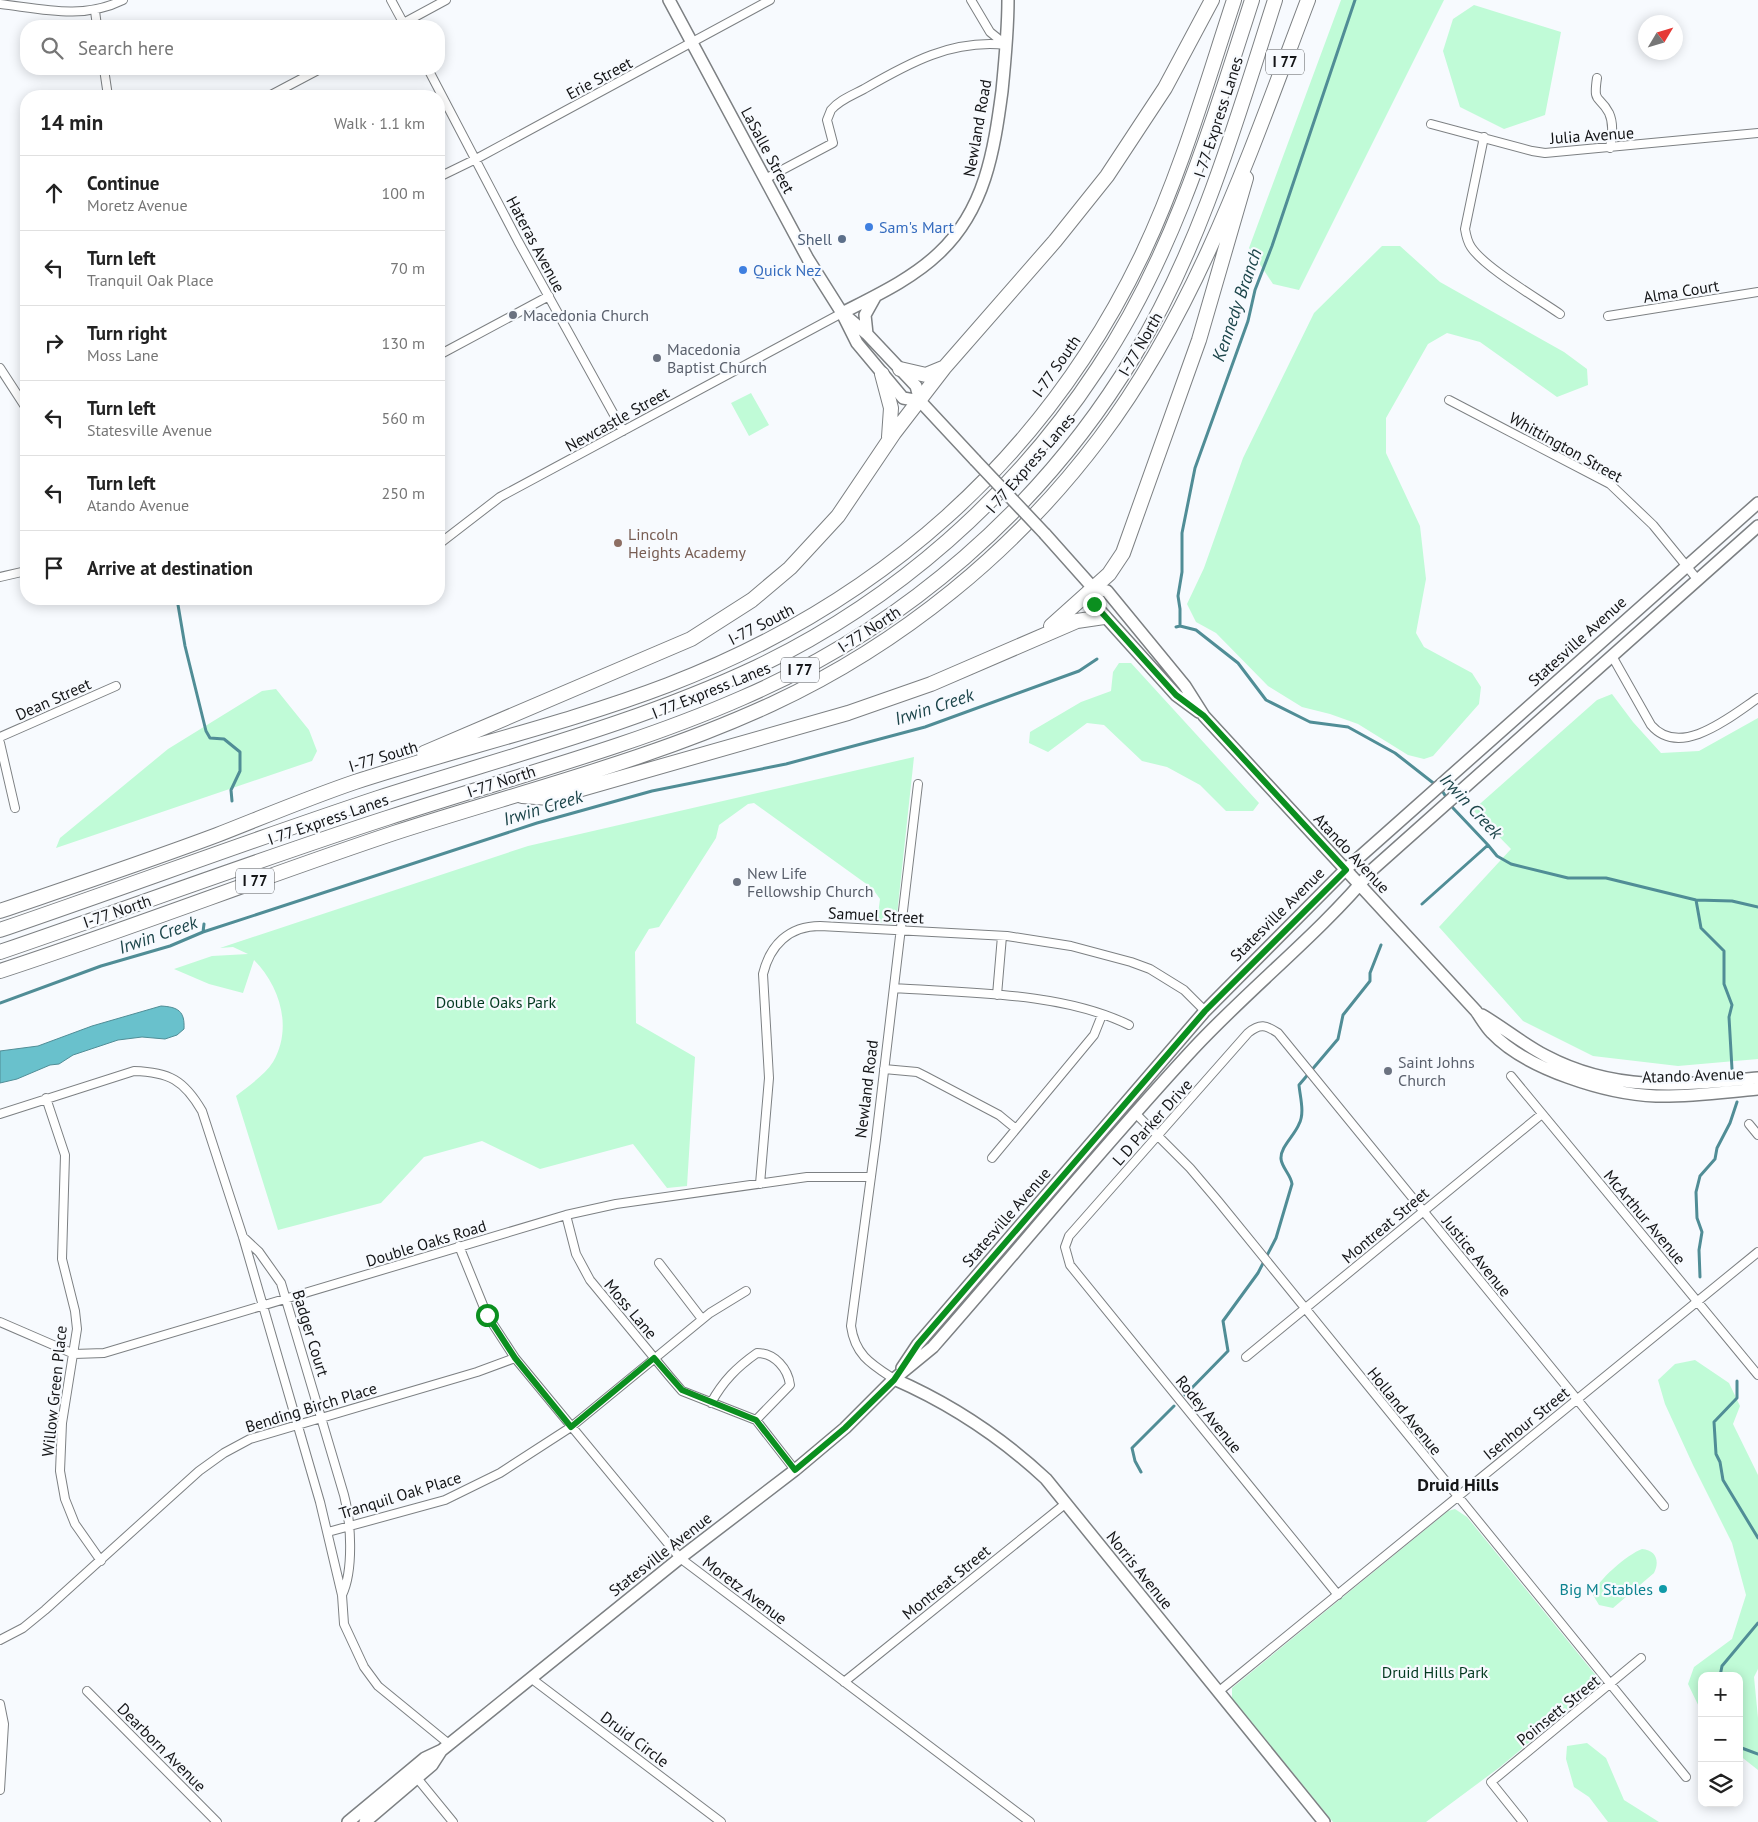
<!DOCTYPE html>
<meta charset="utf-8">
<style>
body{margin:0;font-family:"PT Sans",sans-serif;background:#f2f2f2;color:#222}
.controls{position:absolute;right:15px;bottom:15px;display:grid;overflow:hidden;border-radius:10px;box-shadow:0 2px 12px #0003}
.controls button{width:45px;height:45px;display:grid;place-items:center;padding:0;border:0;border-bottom:1px solid #e0e0e0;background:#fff;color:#222;font:25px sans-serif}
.compass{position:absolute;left:1638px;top:15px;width:45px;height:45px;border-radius:50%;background:#fff;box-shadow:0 2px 12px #0003;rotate:52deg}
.stop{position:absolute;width:15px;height:15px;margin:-11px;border:4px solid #0b8f1f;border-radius:50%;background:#fff}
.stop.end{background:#0b8f1f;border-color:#fff;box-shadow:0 1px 5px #0008}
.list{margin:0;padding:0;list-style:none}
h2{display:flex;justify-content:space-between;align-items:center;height:65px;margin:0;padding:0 20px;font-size:21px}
h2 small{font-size:16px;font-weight:400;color:#767676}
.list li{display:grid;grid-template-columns:32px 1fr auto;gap:15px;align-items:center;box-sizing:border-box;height:75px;padding:0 20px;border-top:1px solid #e0e0e0}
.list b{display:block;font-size:19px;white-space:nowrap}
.list p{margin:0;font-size:16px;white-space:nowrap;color:#767676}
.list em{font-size:16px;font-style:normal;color:#767676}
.icon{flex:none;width:28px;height:28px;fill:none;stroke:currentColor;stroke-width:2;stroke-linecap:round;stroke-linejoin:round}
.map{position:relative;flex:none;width:1758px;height:1822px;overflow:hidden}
.search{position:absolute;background:#fff;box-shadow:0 2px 12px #0003;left:20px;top:20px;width:425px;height:55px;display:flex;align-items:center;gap:12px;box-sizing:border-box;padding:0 18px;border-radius:20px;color:#767676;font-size:19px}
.panel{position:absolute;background:#fff;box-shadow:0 2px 12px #0003;left:20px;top:90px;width:425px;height:515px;border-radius:20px}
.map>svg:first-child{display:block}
.green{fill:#c0fbd7}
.water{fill:#69c1cc;stroke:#508d96}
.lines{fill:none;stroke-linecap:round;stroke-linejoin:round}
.stream{stroke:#508d96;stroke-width:3}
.street-casing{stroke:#7d8083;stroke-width:10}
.secondary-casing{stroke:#7d8083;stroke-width:14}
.highway-casing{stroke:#7d8083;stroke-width:16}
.street{stroke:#fff;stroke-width:8}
.secondary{stroke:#fff;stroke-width:11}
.highway{stroke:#fff;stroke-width:14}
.secondary-bridge-casing{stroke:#7d8083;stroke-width:14;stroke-linecap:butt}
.secondary-bridge{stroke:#fff;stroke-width:11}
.route{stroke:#0b8f1f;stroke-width:6}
.shop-dot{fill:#3f7fe0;stroke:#f7fafe;stroke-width:2}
.service-dot{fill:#5c6f8a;stroke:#f7fafe;stroke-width:2}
.worship-dot{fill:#6b7280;stroke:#f7fafe;stroke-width:2}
.education-dot{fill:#8d6e63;stroke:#f7fafe;stroke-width:2}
.culture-dot{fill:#0f9aa8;stroke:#f7fafe;stroke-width:2}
.labels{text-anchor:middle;stroke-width:4.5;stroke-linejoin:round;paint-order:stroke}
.shield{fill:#f7fafe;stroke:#585a5c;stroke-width:1}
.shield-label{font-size:15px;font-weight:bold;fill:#141517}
.street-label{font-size:16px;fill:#141517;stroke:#f7fafe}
.shop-label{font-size:16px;fill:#366cbe;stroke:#f7fafe;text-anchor:start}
.service-label{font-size:16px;fill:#4e5e75;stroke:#f7fafe;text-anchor:end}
.worship-label{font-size:16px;fill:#5b616d;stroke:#f7fafe;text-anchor:start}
.education-label{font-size:16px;fill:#785e54;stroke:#f7fafe;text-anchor:start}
.park-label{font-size:16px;fill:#043a21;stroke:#f7fafe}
.culture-label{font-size:16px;fill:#0d838f;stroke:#f7fafe;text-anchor:end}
.water-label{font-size:18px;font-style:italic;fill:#1c454a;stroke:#f7fafe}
.neighbourhood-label{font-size:18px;font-weight:bold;fill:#141517;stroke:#f7fafe}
</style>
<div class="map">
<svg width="1758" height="1822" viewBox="0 0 1758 1822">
<rect width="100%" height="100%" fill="#f7fafe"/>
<path class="green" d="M1341,0h103l-145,290 -26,-6 -24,-36z
M1474,5l87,27 -16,83 -41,14 -44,-22 -17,-56 10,-32z
M1382,246h18l40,36 124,70 23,17 1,16 -31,12 -77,-55 -33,-9 -19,11 -42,74v35l34,73 6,53 -10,54 8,14 48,26 9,14 -2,17 -46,52 -9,3 -16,-4 -50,-31 -28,-10 -28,-7 -34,-21 -52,-53 -20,-11 -9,-18 17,-36 39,-110 71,-145z
M751,393l18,32 -20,11 -18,-33z
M1119,663h12l128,140 -6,8h-27l-26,-26 -33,-18 -25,-6 -38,-36 -17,-2 -39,29 -19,-9 1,-11 51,-30 30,-11 2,-19z
M276,689l33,41 8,21 -5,10 -256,87 4,-10 108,-89 94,-58z
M1612,694l21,28 28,31 38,-2 59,-33v341l-80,7 -85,-10 -70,-35 -84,-94 72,-78 -38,-39 124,-110z
M914,757l-18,167 -19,-2 3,-23 -8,-11 -118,-85 -6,1 -29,21 -3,13 -57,89 -10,2 -14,23 1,71 59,34 -8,129 -20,2 -34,-44 -93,25 -58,-28 -58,16 -43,46 -103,27 -42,-134c12,-10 29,-21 37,-34 20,-34 7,-76 -19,-102l-11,33 -34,-9 -35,-15 38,-13 36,-2 -15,-7 -13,1 308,-102z
M1695,1360l34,23 11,23 -7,18 25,51v194l-4,8 4,41v52l-19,-15v-79h-37v37l-14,-29 6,-17 38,-28 14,-44 -14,-52 -39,-78 -28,-61 -7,-24 17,-16z
M1455,1509l12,8 131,161 2,5 -100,84 -74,55h-93l-101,-124v-10l216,-177z
M1642,1549c14,1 18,12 12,24l-41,35 -14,-3 -6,-10c3,-14 35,-41 49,-46z
M1587,1743l19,15 18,42 35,22h-51l-19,-25 -15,-10 -8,-28 1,-13z"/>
<path class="water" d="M161,1006c17,1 24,5 23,23l-7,6 -12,4 -23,-2 -24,3 -45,15 -14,9 -9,1 -33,14 -17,4v-32l38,-5 54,-20z"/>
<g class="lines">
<path class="stream" d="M177,599l8,47 21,85 4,7 14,1 16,13v19l-9,19 1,11
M1180,626v-17l-2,-13 4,-24v-39l13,-65 53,-147 7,-31 17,-44 83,-246
M1176,627l4,-1 16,4 42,33 28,37 44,22 38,5 47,26 46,36 12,19 35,37 9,11 14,8 57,14h38l90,22 36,1 26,6
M1696,900l5,28 23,23v33l8,21 -3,12 3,52
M1422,904l66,-59
M203,932l1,-8
M0,1003l101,-37 69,-20 33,-14 334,-109 115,-32 134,-27 139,-37 154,-56 18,-12
M1700,1277l-1,-27 3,-18 -5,-14 -1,-26 4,-16 15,-17 2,-11 13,-25 7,-21
M1737,1381v17l-23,24 2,32 4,8 3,18 35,58
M1185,1395l43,-44 -5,-30 35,-48 18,-35 16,-54c-1,-9 -10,-16 -11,-25 -1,-12 14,-24 18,-35 6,-11 1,-27 0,-39l39,-46 5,-24 27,-34v-8l11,-28
M1141,1472l-6,-11 -3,-13 42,-42
M1720,1676l2,-10 36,-43
M1739,1747l19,7"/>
<g class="street-casing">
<path id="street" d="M391,0l14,26
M971,0l19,32 16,13
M0,4c42,5 83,16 123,-4
M95,11l2,15
M398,26l48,-26
M104,69l4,27
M428,69l90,172 105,190
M1597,78c-4,27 2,16 12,35 5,11 3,23 1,35
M269,96l51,-27
M1431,124l101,27 13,2 213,-20
M1484,137l-19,92c1,6 2,12 6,18 14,21 66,51 89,67
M439,177l37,-18 294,-159
M765,179l68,-36 -6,-23 4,-10c8,-10 22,-15 33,-21 45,-26 88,-50 142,-44
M1608,316l150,-24
M439,355l110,-59
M0,368l26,40
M1449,400l161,84 43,41 44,54
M439,544l61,-47 342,-184
M0,577l26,-6
M1612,656l39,69c29,34 79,-8 107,-27
M0,737l116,-51
M0,743l15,65
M894,988c73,5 169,4 235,37
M997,995l5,-59
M884,1069l33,3 8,4 74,39 17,14
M1511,1076l247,299
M46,1098l19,57 -3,104 13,52 2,18 -15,94 -2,48 5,28 10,25 26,37
M0,1114l134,-43c35,1 50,9 68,40l41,126 77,265 22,93 2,29 20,43 14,19 71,58
M1136,1114l54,54 28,33 468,576
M1749,1124l9,11
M992,1158l102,-123 8,-20
M760,1184l9,-106 -6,-104c7,-29 26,-48 57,-48l187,10 64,10 60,16 19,7 34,21 21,21
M566,1215l10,39 14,26 80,97 12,14 74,29 39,50
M243,1237l16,15 22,31 63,212c7,26 10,75 -2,100
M459,1246l28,69 28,43 165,200 350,264
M659,1263l43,56
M0,1322l74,32 30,-1 462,-138 50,-11 191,-27h64
M1246,1357l296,-243
M894,1379c-23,-15 -39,-24 -43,-53l25,-187 42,-355
M711,1403c12,-22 26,-36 46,-50 18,0 31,16 33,32l-34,35
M328,1532l117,-32 55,-27 71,-46 139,-114 36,-22
M1338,1595l-268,-330 -5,-18 4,-11 179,-203c12,-10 18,-8 30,0l386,473
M0,1640l23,-12 22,-18 154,-139 25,-18 26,-14 227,-67 38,-14
M532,1679l189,143
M844,1682l221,-178
M87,1691l130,131
M1218,1692l540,-440
M0,1704l4,20 -4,66
M417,1778l36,44
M1523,1822l-32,-40 150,-124"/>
</g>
<g class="secondary-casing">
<path id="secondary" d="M669,0l139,259 34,54 15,30 46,55 17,3
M842,313c33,-17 70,-34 97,-60 46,-43 55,-102 63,-162 3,-30 6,-61 6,-91
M846,316l21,18 49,52 4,15 55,59
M867,334l-2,-19 10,-18
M1045,534l49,55
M1094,589l13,2 78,95 19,30 272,295c5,7 10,16 16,22 34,36 114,61 164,63 34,1 68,-4 102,-7
M1094,589v15l82,91 23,17
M1482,1015c22,13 41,29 64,41 70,37 137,29 212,22
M902,1368l16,-24 287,-333 141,-142 412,-366
M894,1379c55,24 108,59 152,100l278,343
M348,1822l77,-64 17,-8 238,-192 115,-88 50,-42 49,-49 39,-32c87,-99 171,-202 261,-299 58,-62 125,-114 179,-179l385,-343
M365,1822l67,-57 9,-14"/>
</g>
<g class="highway-casing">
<path id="highway" d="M900,369l26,6 17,-7
M882,374l9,34 -2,29
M1051,626l58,-52 14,-21 76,-213 47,-162
M424,753l267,-114 61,-39 38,-32 48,-52 56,-83 50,-65 111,-127 52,-65 58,-88 47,-88
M522,796l28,2 298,-85 83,-29 146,-63 27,-4
M0,911c73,-25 145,-49 217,-76 46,-18 91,-37 138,-53 104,-34 211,-58 313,-97 211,-81 376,-226 474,-430 39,-82 64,-170 92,-255
M0,930c126,-43 251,-90 378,-132 127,-41 258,-74 379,-131 138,-66 257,-171 341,-299 75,-112 113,-241 154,-368
M0,952c129,-44 257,-92 387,-134 118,-39 241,-70 355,-120 162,-70 301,-191 392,-342 67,-110 102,-234 141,-356
M0,971c132,-43 262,-94 394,-138 126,-41 257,-73 378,-129 129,-60 243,-153 328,-266 98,-130 151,-288 208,-438"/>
</g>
<use href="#street" class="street"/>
<use href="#secondary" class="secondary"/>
<use href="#highway" class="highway"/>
<g class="secondary-bridge-casing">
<path id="secondary-bridge" d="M975,460l70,74"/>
</g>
<use href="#secondary-bridge" class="secondary-bridge"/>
</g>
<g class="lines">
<path class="route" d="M487,1315l28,43 56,69 83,-69 28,32 74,30 39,50 50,-42 49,-48 24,-36 287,-333 141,-141 -142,-154 -28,-21 -82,-91"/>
</g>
<g class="shop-dot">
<circle cx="869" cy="227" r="5"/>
<circle cx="743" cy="270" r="5"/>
</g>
<circle class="service-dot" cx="842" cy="239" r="5"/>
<g class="worship-dot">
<circle cx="513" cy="315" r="5"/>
<circle cx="657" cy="358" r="5"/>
<circle cx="737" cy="882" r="5"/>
<circle cx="1388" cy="1071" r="5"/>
</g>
<circle class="education-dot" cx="618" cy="543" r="5"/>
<circle class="culture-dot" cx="1663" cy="1589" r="5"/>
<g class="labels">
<g class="shield">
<rect x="1266" y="49.5" width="38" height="25" rx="4"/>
<rect x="781" y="657.5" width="38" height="25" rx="4"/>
<rect x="236" y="868.5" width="38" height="25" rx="4"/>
</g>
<g class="shield-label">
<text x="1285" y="67">I 77</text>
<text x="800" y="675">I 77</text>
<text x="255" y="886">I 77</text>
</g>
<g class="street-label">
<text transform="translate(599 78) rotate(-28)" y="6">Erie Street</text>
<text transform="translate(1218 117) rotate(-72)" y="6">I 77 Express Lanes</text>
<text transform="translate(977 128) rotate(-80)" y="6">Newland Road</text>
<text transform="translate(1592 135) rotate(-4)" y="6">Julia Avenue</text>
<text transform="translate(768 150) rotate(62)" y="6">LaSalle Street</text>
<text transform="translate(536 244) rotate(62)" y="6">Hateras Avenue</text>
<text transform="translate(1681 291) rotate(-9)" y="6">Alma Court</text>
<text transform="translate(1140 344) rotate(-60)" y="6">I-77 North</text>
<text transform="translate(1056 366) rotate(-55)" y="6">I-77 South</text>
<text transform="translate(617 419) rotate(-29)" y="6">Newcastle Street</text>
<text transform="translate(1566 447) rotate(29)" y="6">Whittington Street</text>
<text transform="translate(1030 463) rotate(-49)" y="6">I 77 Express Lanes</text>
<text transform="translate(761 624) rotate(-27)" y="6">I-77 South</text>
<text transform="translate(869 629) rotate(-33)" y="6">I-77 North</text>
<text transform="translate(1577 641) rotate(-42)" y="6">Statesville Avenue</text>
<text transform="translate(711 690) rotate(-22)" y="6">I 77 Express Lanes</text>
<text transform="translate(53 699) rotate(-24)" y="6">Dean Street</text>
<text transform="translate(383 756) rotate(-17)" y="6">I-77 South</text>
<text transform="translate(501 781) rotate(-18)" y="6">I-77 North</text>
<text transform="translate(328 819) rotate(-19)" y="6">I 77 Express Lanes</text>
<text transform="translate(1352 853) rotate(47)" y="6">Atando Avenue</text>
<text transform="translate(117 911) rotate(-19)" y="6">I-77 North</text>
<text transform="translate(1277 914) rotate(-45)" y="6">Statesville Avenue</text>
<text transform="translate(876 915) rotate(3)" y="6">Samuel Street</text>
<text transform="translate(1693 1075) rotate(-2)" y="6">Atando Avenue</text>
<text transform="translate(866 1089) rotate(-83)" y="6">Newland Road</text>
<text transform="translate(1152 1122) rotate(-48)" y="6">L D Parker Drive</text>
<text transform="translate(1006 1217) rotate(-49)" y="6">Statesville Avenue</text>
<text transform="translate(1645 1217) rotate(50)" y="6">McArthur Avenue</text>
<text transform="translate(1385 1225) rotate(-40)" y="6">Montreat Street</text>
<text transform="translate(426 1243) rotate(-17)" y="6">Double Oaks Road</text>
<text transform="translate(1477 1256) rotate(51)" y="6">Justice Avenue</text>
<text transform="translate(631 1309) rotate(50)" y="6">Moss Lane</text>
<text transform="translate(311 1333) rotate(73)" y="6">Badger Court</text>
<text transform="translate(54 1391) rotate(-84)" y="6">Willow Green Place</text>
<text transform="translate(311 1407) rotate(-17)" y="6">Bending Birch Place</text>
<text transform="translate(1405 1411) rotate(51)" y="6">Holland Avenue</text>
<text transform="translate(1209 1414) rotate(51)" y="6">Rodey Avenue</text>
<text transform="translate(1526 1423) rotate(-39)" y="6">Isenhour Street</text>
<text transform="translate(400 1495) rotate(-17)" y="6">Tranquil Oak Place</text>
<text transform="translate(660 1554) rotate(-38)" y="6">Statesville Avenue</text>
<text transform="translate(1140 1570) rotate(51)" y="6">Norris Avenue</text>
<text transform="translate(946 1582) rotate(-39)" y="6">Montreat Street</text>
<text transform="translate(745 1590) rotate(37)" y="6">Moretz Avenue</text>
<text transform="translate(1558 1710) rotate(-39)" y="6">Poinsett Street</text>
<text transform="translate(635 1739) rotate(37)" y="6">Druid Circle</text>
<text transform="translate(162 1747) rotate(45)" y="6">Dearborn Avenue</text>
</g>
<g class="shop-label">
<text x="879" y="233">Sam's Mart</text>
<text x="753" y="276">Quick Nez</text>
</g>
<g class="service-label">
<text x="832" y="245">Shell</text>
</g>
<g class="worship-label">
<text x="523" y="321">Macedonia Church</text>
<text x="667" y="355">Macedonia<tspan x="667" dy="18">Baptist Church</tspan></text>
<text x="747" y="879">New Life<tspan x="747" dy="18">Fellowship Church</tspan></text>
<text x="1398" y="1068">Saint Johns<tspan x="1398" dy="18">Church</tspan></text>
</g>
<g class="education-label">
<text x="628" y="540">Lincoln<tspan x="628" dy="18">Heights Academy</tspan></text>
</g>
<g class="park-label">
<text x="496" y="1008">Double Oaks Park</text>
<text x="1435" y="1678">Druid Hills Park</text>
</g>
<g class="culture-label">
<text x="1653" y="1595">Big M Stables</text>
</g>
<g class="water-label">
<text transform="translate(1237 305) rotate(-71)" y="6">Kennedy Branch</text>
<text transform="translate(934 707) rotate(-18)" y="6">Irwin Creek</text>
<text transform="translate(1471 806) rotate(47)" y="6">Irwin Creek</text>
<text transform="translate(543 808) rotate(-17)" y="6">Irwin Creek</text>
<text transform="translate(158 935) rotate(-19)" y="6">Irwin Creek</text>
</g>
<g class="neighbourhood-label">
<text x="1458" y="1491">Druid Hills</text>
</g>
</g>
</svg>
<div class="controls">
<button>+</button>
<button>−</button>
<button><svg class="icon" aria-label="layers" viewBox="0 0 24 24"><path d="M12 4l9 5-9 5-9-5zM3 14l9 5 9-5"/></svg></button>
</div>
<svg class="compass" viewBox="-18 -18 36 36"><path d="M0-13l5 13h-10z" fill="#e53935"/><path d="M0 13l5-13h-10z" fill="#767676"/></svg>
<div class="stop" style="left:487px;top:1315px"></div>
<div class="stop end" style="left:1094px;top:604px"></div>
<div class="search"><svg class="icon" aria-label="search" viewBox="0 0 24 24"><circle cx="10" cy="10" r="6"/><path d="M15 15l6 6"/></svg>Search here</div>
<section class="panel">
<h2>14 min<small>Walk · 1.1 km</small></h2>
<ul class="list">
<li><svg class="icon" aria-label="ahead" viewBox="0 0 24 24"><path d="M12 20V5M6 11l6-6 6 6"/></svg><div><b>Continue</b><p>Moretz Avenue</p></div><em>100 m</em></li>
<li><svg class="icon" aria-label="left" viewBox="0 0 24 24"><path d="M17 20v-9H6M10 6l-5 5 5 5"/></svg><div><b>Turn left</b><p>Tranquil Oak Place</p></div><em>70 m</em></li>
<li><svg class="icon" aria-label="right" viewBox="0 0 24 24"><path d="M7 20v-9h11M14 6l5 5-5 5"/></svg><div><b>Turn right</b><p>Moss Lane</p></div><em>130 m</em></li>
<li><svg class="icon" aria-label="left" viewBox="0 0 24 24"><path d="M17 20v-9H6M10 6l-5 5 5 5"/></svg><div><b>Turn left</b><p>Statesville Avenue</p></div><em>560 m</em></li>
<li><svg class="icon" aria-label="left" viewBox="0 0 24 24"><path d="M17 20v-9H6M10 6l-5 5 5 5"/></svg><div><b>Turn left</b><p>Atando Avenue</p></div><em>250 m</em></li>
<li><svg class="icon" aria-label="arrive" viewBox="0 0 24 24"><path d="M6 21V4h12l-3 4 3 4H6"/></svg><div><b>Arrive at destination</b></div></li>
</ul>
</section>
</div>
